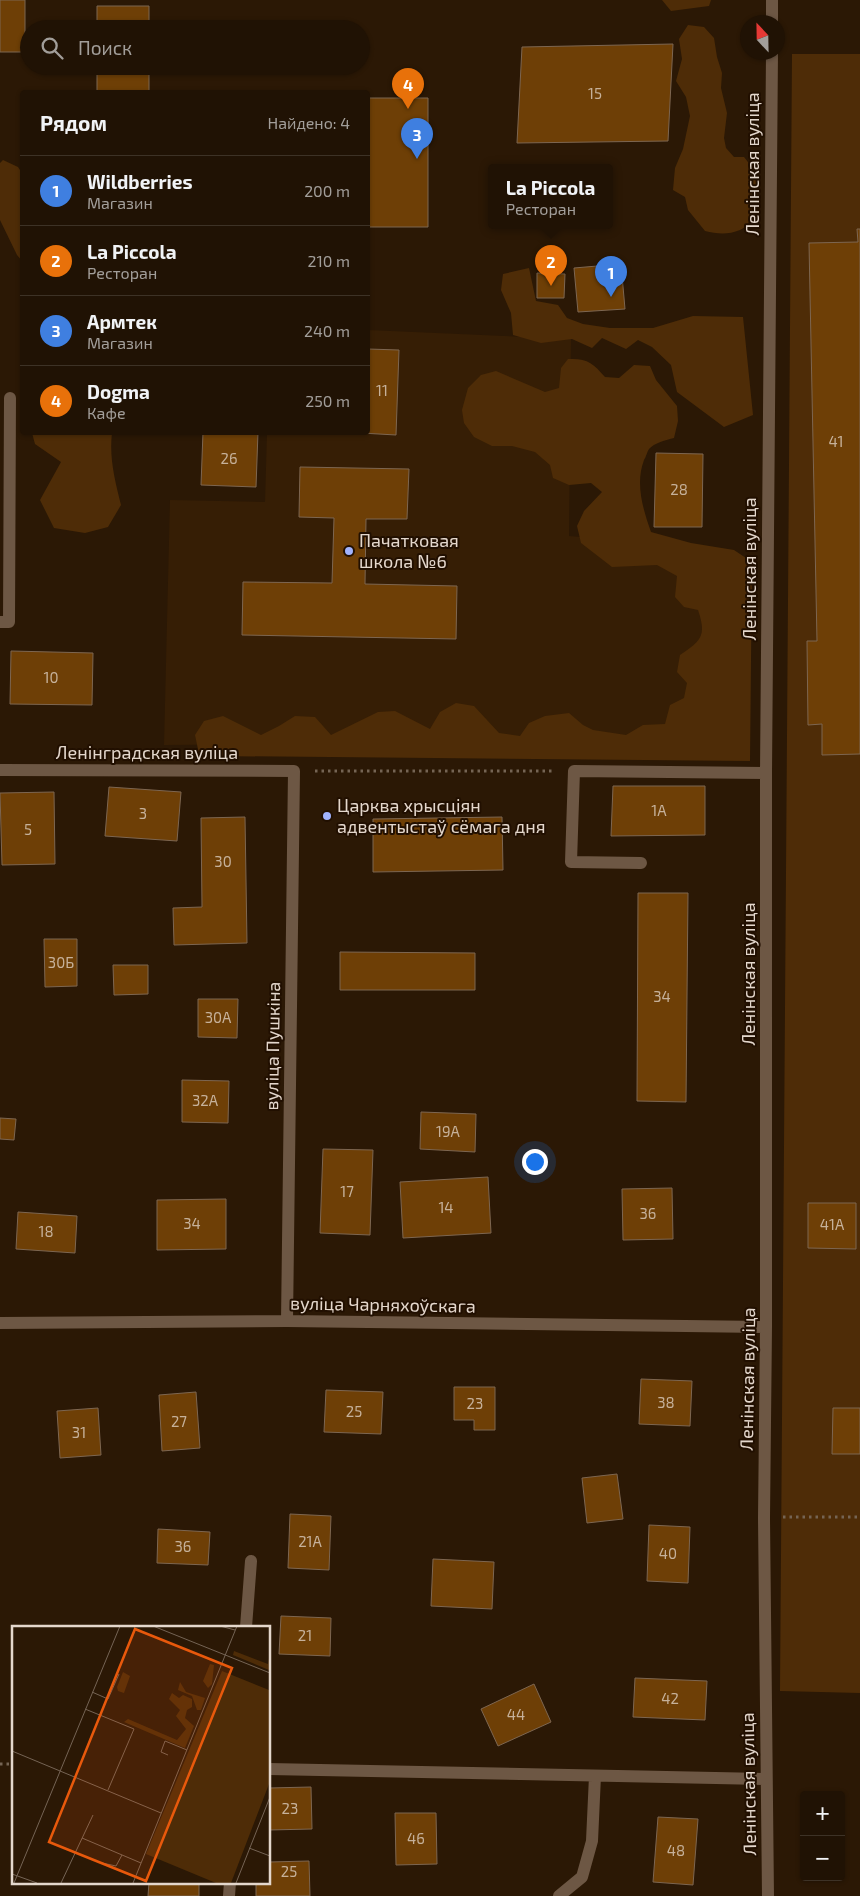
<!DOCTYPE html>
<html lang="ru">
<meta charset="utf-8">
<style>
body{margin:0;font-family:"Exo 2",sans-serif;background:#281b0e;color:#f1f3f6}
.controls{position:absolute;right:15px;bottom:15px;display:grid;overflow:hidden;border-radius:5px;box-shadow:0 1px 4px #0004}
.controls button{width:45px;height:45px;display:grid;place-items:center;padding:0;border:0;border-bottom:1px solid #3d3226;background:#201204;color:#f1f3f6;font:25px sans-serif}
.compass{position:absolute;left:740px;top:15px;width:45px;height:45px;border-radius:50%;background:#201204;box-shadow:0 1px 4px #0004;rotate:338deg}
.you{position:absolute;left:534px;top:1161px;width:18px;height:18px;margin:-12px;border:4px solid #fff;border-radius:50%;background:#1a73e8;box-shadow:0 0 0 8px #1a73e833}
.badge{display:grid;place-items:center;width:32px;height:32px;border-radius:50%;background:#a1b3fd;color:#fff;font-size:16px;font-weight:700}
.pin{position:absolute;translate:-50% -41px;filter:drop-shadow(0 1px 2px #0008)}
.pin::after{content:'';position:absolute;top:26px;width:18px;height:15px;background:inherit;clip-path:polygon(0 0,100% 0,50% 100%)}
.popup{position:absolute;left:488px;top:164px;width:125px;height:65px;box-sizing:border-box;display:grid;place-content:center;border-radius:5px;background:#201204;filter:drop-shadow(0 1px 4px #0005);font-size:16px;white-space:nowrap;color:#a29e9a}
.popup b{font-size:19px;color:#f1f3f6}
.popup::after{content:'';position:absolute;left:50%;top:100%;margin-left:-10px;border:10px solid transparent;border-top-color:#201204}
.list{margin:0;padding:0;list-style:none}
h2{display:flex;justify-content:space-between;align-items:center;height:65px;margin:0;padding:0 20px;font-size:21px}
h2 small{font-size:16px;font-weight:400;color:#a29e9a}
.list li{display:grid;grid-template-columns:32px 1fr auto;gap:15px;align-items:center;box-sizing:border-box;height:70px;padding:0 20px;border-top:1px solid #3d3226}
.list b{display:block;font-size:19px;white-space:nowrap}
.list p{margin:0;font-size:16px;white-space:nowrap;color:#a29e9a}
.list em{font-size:16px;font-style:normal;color:#a29e9a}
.icon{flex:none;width:28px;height:28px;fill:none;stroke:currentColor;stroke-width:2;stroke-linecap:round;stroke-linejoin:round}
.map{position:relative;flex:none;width:860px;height:1896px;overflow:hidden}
.search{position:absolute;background:#201204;box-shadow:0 1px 4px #0004;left:20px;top:20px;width:350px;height:55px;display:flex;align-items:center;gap:12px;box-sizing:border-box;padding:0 18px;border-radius:28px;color:#a29e9a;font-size:19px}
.panel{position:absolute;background:#201204;box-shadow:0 1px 4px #0004;left:20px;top:90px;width:350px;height:345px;border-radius:5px}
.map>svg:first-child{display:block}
.built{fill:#361e05}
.green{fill:#4e2c07}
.building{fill:#6e3f06;stroke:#7d6651}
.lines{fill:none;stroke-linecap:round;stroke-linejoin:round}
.path{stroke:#756454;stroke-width:3;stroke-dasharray:2.5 4;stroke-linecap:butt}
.minor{stroke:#6d5744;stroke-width:12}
.poi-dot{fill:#a1b3fd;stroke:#210f00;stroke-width:2}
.labels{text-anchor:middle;stroke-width:4;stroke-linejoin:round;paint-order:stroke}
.number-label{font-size:15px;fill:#c6b19a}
.street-label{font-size:18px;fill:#e4d7cc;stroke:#210f00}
.poi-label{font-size:18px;fill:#e4d7cc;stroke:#210f00;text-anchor:start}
.inset-road{fill:none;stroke:#756455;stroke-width:1}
.view{fill:#e8590c;fill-opacity:0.15;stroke:#e8590c;stroke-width:2.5}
.inset-edge{fill:none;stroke:#e4d7cc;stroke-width:2.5}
</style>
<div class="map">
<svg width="860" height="1896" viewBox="0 0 860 1896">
<rect width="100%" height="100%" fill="#2b1805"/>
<path class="built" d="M368,330l203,9 -2,197 145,12 -7,192 -543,5 6,-245 95,2 2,-69 101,-1z"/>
<path class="green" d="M662,0h49l-2,6 -38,5z
M688,25l16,2 10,11 3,19 5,16 -1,15 6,25 -3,25 2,10 8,9h10c6,7 11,15 13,24 4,14 -3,43 -17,49 -12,5 -23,4 -35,1l-17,-21 -3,-13 -12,-7 2,-22 8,-19 7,-33 -4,-19 -10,-16 6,-22 -3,-20z
M792,54h68v1639l-80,-2z
M3,160l15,7 4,6v88l-5,-6 -17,-35v-57z
M529,268l7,33 22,4 9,13 16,6 27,4h43l40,-12 50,1 10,98 -29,12 -47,-35 -6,-27 -19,-18 -14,-7 -12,9 -24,-11 -10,10 -20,-9 -31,4 -28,-8 -2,-22 -10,-23 2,-16z
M568,359c19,-1 25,4 37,18l14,1 15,-13 16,1 6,14 21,26 1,15 -4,17c-8,2 -20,5 -25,11 -2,3 -3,8 -5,11 -9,24 -1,49 7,72l40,11 43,7 18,12 -2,199 -535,-5 -16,-2 -4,-19 9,-14 19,-5 38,19 18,-9 16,-10 20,1 16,18 47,-23 17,-1 35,18 10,-17 16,-9 18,3 25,27 21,3 9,-13 16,-7 24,-3 14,12 10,5 33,5 17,-10 22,-1 5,-19 14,-7 3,-15 -10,-11 3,-17c21,-14 27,-19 18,-45l-14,-3 -9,-10 2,-21 -20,-11 -45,2 -31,-24 -4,-17 7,-15 18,-19 -11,-9 -22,2 -16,-7 -3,-13 -15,-13 -23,-6h-20l-18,-9 -10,-14 -2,-13 6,-22 13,-13 15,-4 49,21 14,-4 2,-20z
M32,433h80c-3,25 3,48 9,72l-13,22 -23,6 -31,-5 -14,-28 21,-38 -26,-18z"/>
<path class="building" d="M0,0h25v52h-25z
M97,6h52v23h-52z
M673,44l-5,97 -151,2 5,-96z
M97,66h52v26h-52z
M368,98h60v129h-60z
M857,229h3v525l-38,1v-31l-14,1 -1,-84h10l-8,-398 49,-1z
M621,264l4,45 -47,3 -4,-44z
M537,273l28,1 -1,24h-27z
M368,349l31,1 -3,85 -52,-3h24z
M203,432h55l-2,55 -55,-2z
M656,453l47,1 -1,73h-48z
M300,467l109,2 -2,50h-41l-1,65 92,2 -1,53 -214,-4 1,-53 89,1 2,-65 -35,-1z
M11,651l82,2 -1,52 -82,-1z
M613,786h92v49l-94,1z
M109,787l72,5 -4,49 -72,-5z
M54,792l1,72 -53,1 -2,-72z
M245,817l2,126 -73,2 -1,-37 29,-1 -1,-89z
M502,817l1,53 -130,2v-53z
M638,893h50l-2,209 -49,-1z
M44,939h33v47l-32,1z
M340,952l135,1v37h-135z
M113,965h35v29l-34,1z
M198,999h40l-1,39 -39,-1z
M182,1080l47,1 -1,42 -46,-1z
M421,1112l55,2 -1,38 -55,-3z
M0,1118l16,1 -2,21 -14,-1z
M323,1149l50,1 -3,85 -50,-2z
M488,1177l3,56 -88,5 -3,-56z
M672,1188l1,51 -50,1 -1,-51z
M226,1199v50l-69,1v-50z
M808,1203h48v46l-48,-1z
M18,1212l59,4 -2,37 -59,-4z
M641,1379l51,2 -2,45 -51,-2z
M454,1387h41v43h-21v-10h-20z
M326,1390l57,2 -2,42 -57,-2z
M196,1392l4,56 -38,3 -3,-56z
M98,1408l3,47 -41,3 -3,-47z
M833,1408h27v46h-28z
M617,1474l6,45 -36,4 -5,-45z
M290,1514l41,2 -2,54 -41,-2z
M649,1525l41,2 -2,56 -41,-2z
M158,1529l52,3 -2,33 -51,-2z
M433,1559l61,3 -2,47 -61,-3z
M281,1616l50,2 -1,38 -51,-2z
M635,1678l72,3 -2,39 -72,-3z
M534,1684l17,38 -53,24 -17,-37z
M311,1787l1,42 -43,1v-42z
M395,1813h41l1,51 -41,1z
M658,1817l40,2 -5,66 -40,-3z
M309,1861l1,35h-54v-14h13v-20z
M149,1882h50v14h-51z"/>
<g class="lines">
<path class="path" d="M315,771h239
M783,1517h77
M0,1764h14"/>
<path class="minor" d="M772,22v-22
M0,622h9l1,-224
M0,770l294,1 -7,550
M641,863l-70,-1 3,-91 192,2
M0,1323l287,-2 479,6
M246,1627l5,-66
M269,1769l497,10
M229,1896l1,-14
M559,1896l23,-19 10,-36 3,-65
M768,1896l-4,-378 2,-191v-554l6,-721"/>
</g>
<g class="poi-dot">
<circle cx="349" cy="551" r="5"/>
<circle cx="327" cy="816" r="5"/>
</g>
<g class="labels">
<g class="number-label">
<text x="595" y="99">15</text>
<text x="382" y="396">11</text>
<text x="836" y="447">41</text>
<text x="229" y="464">26</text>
<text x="679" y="495">28</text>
<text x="51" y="683">10</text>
<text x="659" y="816">1А</text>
<text x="143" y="819">3</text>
<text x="28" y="835">5</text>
<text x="223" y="867">30</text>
<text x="61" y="968">30Б</text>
<text x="662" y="1002">34</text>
<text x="218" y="1023">30А</text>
<text x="205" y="1106">32А</text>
<text x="448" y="1137">19А</text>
<text x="347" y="1197">17</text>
<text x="446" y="1213">14</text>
<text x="648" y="1219">36</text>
<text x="192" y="1229">34</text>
<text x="832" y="1230">41А</text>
<text x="46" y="1237">18</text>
<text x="666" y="1408">38</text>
<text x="475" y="1409">23</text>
<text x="354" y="1417">25</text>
<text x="179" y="1427">27</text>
<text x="79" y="1438">31</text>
<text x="310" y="1547">21А</text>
<text x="183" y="1552">36</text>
<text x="668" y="1559">40</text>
<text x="305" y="1641">21</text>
<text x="670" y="1704">42</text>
<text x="516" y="1720">44</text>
<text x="290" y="1814">23</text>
<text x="416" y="1844">46</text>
<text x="676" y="1856">48</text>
<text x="289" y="1877">25</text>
</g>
<g class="street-label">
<text transform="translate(753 164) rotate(-90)" y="6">Ленінская вуліца</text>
<text transform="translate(750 569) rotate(-90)" y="6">Ленінская вуліца</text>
<text x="147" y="759">Ленінградская вуліца</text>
<text transform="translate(749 974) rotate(-90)" y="6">Ленінская вуліца</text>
<text transform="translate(273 1046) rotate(-89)" y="6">вуліца Пушкіна</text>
<text transform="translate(383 1305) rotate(1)" y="6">вуліца Чарняхоўскага</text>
<text transform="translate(748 1379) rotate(-89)" y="6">Ленінская вуліца</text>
<text transform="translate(749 1784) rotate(-91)" y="6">Ленінская вуліца</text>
</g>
<g class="poi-label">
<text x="359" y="547">Пачатковая<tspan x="359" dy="21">школа №6</tspan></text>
<text x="337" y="812">Царква хрысціян<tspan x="337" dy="21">адвентыстаў сёмага дня</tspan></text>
</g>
</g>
<g transform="translate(12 1626)">
<rect width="258" height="258" fill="#2b1805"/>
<path d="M222,25l34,13 1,-6v12l-36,-15zM198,38l4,1 -2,19 -4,4 -5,-7zM210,45l47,19v94l-38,99h-15l-70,-29zM111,46l7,4 -6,17 -6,-2 -1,-4zM168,56l6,10 19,6 -4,12h-4l-5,-14 -14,-6zM160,67l7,5 4,-3 9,4v8l-5,3 -2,8 9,8 -9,22 -61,-26 4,-3 49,21 9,-11 -10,-13 4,-6 -11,-11z" fill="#4e2c07"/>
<path class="inset-road" d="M141,0l117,47M208,0l15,4M80,66l16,7 11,-25M73,83l49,20 -26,61M0,125l149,62M156,129l-7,-3 4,-11 22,9M70,212l59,25M237,222l21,8M90,237l14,3 6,-11M0,248l25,9M2,257l106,-257M49,257l32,-68M121,257l104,-257M224,257l34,-86"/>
<path class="view" d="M123,3l97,39 -86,213 -97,-39z"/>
<rect width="258" height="258" class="inset-edge"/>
</g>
</svg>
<div class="controls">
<button>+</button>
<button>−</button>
</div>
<svg class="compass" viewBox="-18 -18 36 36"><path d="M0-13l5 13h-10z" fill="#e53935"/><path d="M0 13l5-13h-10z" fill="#a29e9a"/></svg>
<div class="you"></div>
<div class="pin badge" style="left:611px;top:297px;background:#3f7fe0">1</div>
<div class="pin badge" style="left:551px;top:286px;background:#e8710a">2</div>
<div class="popup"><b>La Piccola</b>Ресторан</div>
<div class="pin badge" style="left:417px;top:159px;background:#3f7fe0">3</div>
<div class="pin badge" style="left:408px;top:109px;background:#e8710a">4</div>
<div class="search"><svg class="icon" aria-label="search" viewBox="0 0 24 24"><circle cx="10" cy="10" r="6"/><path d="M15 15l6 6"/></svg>Поиск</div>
<section class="panel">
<h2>Рядом<small>Найдено: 4</small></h2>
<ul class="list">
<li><span class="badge" style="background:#3f7fe0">1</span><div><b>Wildberries</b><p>Магазин</p></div><em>200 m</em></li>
<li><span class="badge" style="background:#e8710a">2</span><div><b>La Piccola</b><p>Ресторан</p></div><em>210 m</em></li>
<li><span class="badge" style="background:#3f7fe0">3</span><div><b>Армтек</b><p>Магазин</p></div><em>240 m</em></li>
<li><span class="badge" style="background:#e8710a">4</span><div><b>Dogma</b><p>Кафе</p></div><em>250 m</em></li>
</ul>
</section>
</div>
